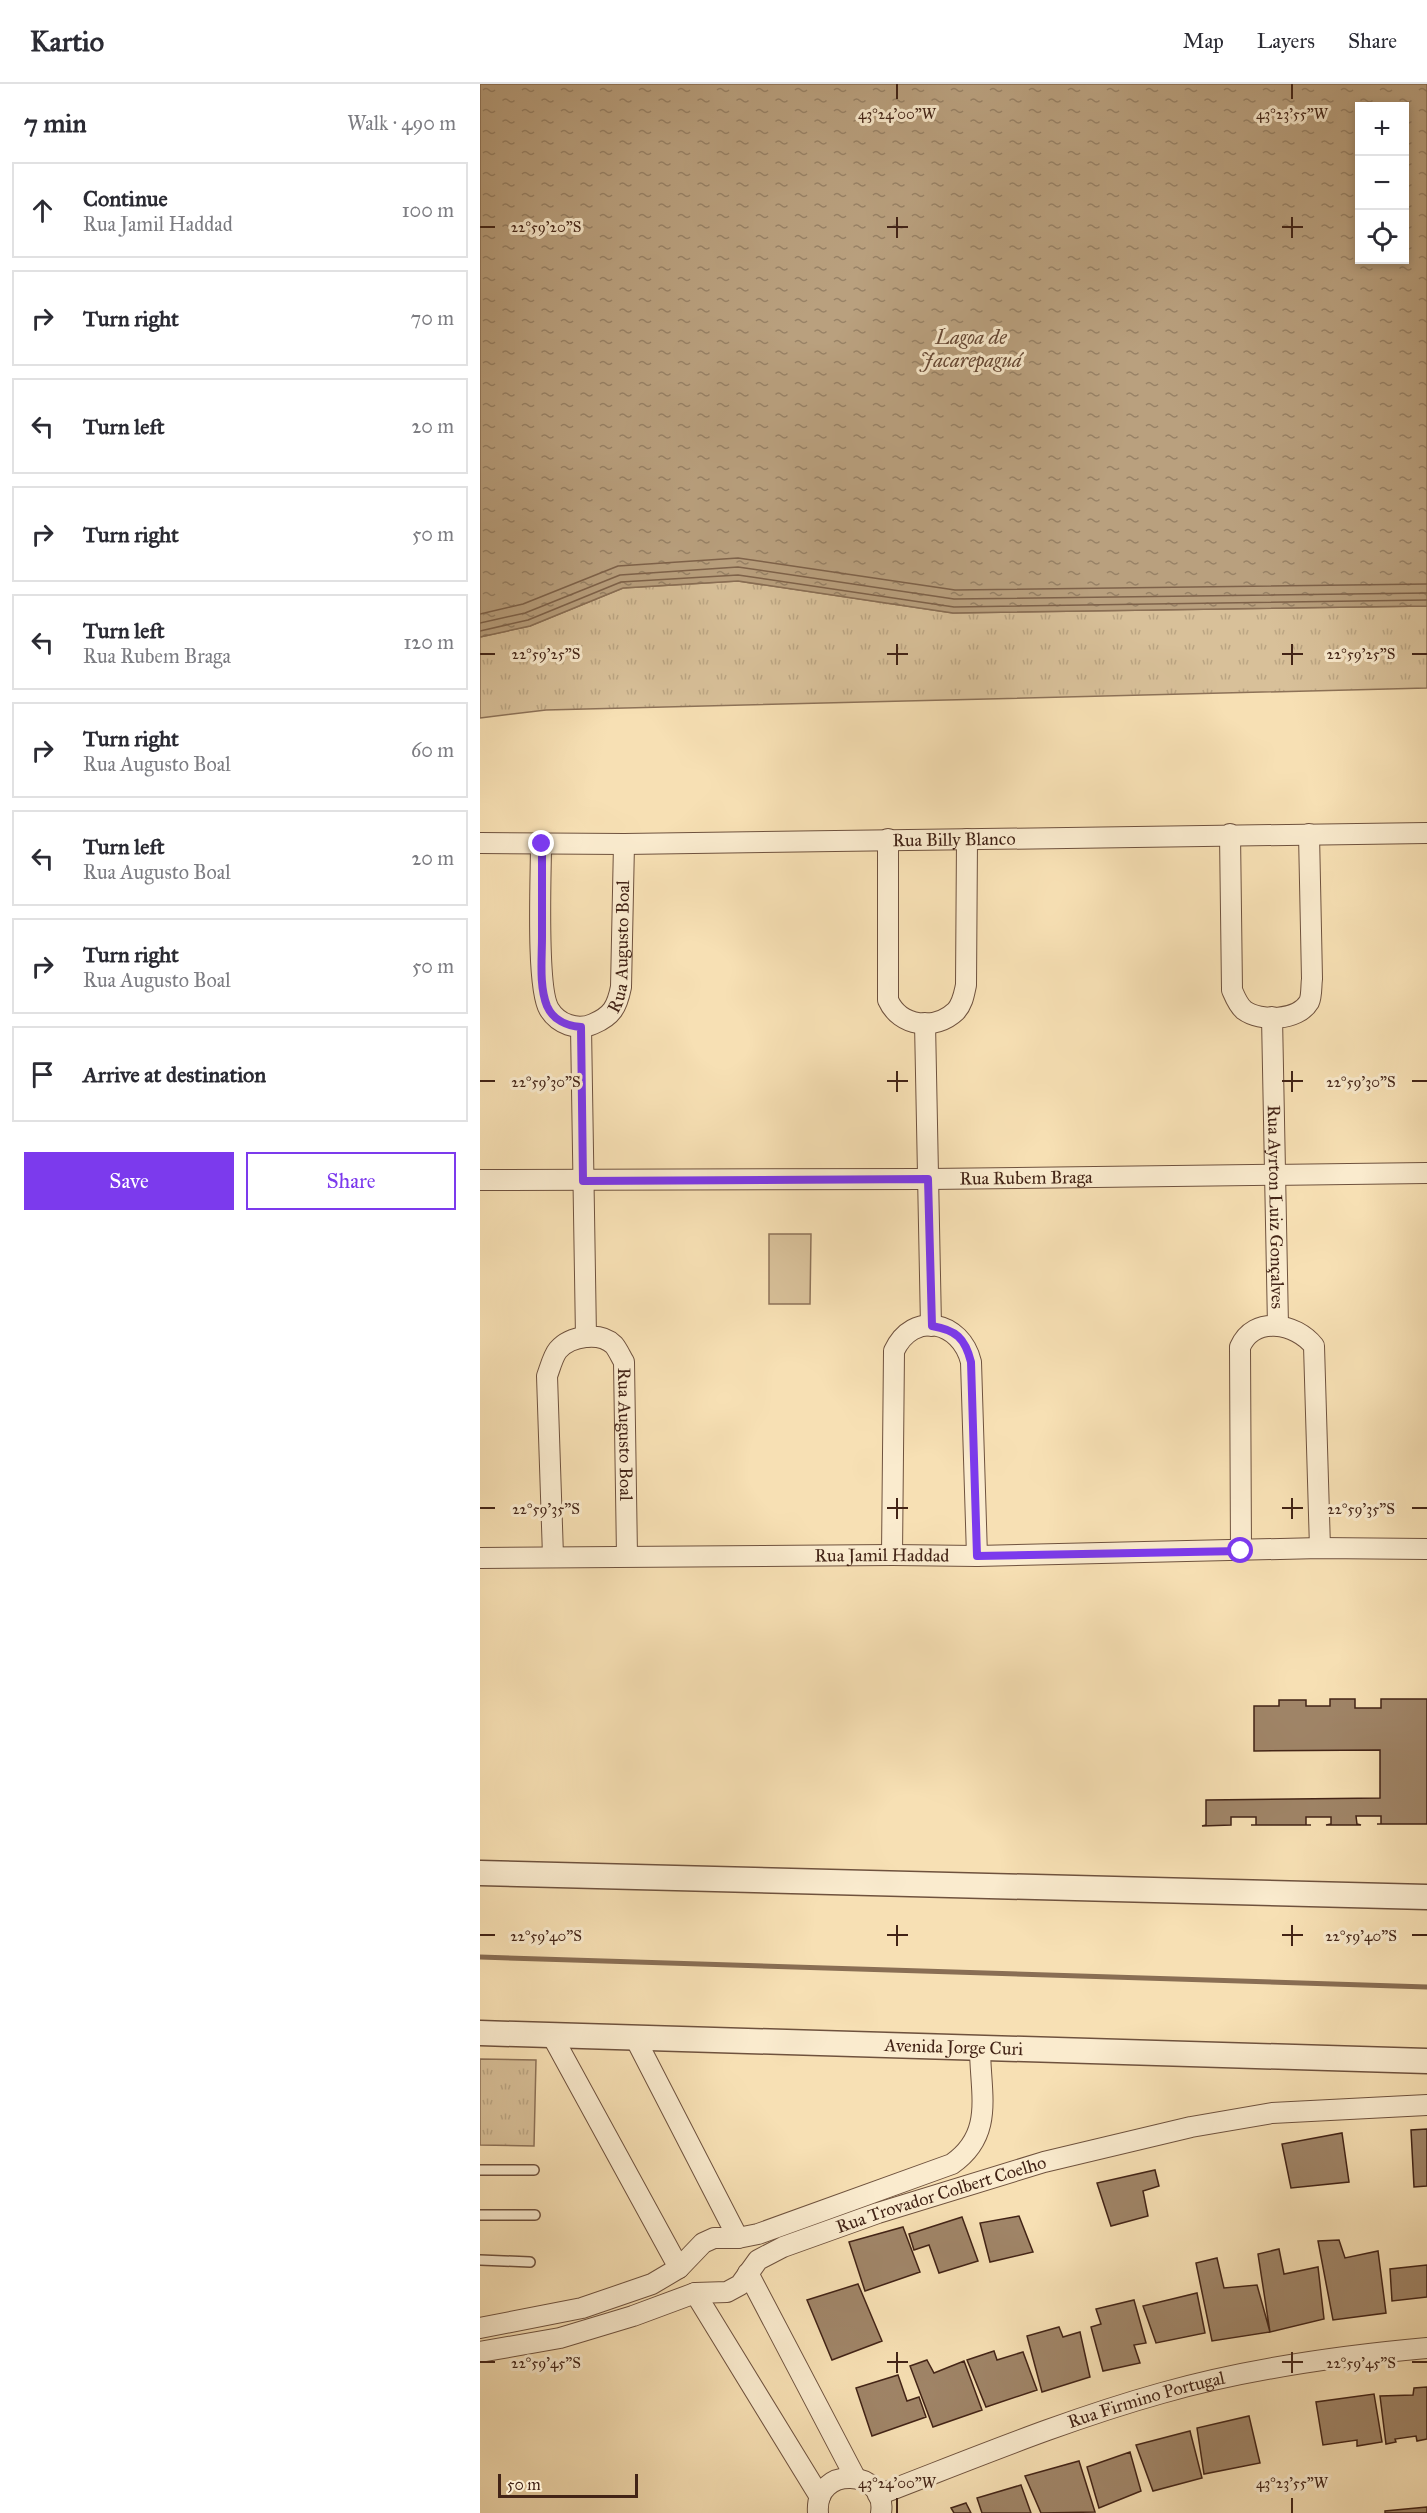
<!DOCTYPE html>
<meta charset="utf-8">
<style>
body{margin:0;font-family:"IM FELL Great Primer",serif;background:#f2f2f3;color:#2b2b33}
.controls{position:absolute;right:18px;top:18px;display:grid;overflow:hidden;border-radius:0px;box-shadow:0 3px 9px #0003}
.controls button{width:54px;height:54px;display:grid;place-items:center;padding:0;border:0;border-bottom:2px solid #e1e1e2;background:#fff;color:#2b2b33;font:30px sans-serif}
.scale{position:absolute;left:18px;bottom:15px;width:140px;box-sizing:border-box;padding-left:6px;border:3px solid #422316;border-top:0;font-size:16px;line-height:21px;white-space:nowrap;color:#422316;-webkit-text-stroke:4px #faebce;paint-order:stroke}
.stop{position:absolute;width:18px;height:18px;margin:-14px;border:4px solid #7c3aed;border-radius:50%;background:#fff}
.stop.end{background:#7c3aed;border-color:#fff;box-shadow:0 2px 6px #0008}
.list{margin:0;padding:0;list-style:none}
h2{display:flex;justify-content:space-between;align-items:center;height:78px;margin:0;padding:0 24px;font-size:26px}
h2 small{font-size:20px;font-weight:400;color:#7c7c81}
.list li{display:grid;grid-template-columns:39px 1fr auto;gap:18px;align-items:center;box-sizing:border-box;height:96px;margin:0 12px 12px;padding:0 12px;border:2px solid #e1e1e2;border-radius:0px}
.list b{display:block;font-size:22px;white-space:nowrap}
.list p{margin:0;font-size:20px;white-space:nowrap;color:#7c7c81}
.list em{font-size:20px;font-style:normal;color:#7c7c81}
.actions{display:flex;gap:12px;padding:18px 24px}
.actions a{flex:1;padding:14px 0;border:2px solid #7c3aed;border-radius:0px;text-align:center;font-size:21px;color:#7c3aed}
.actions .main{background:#7c3aed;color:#fff}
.icon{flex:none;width:33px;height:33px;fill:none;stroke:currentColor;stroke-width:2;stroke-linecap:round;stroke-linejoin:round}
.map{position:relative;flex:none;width:947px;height:2429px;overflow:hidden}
header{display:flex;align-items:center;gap:36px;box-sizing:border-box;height:84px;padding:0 30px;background:#fff;border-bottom:2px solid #e1e1e2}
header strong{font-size:28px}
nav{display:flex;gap:33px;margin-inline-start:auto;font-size:21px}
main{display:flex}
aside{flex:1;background:#fff}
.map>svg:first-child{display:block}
.grass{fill:url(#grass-tufts);stroke:#8d7258;stroke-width:1.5}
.pitch{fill:#d8c099;stroke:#8d7258;stroke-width:1.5}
.water{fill:url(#water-ripples);stroke:#896e54;stroke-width:1.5;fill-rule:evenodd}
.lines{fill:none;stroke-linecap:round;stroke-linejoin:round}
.shore{stroke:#7e624a;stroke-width:1.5}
.stream{stroke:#896e54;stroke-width:5}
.building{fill:#a08568;stroke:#422316;stroke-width:1.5}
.service-casing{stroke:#6f523e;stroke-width:12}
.minor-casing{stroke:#6f523e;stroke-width:22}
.tertiary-casing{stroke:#6f523e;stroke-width:27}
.service{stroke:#faebce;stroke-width:9}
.minor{stroke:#faebce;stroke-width:20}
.tertiary{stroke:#faebce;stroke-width:24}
.route{stroke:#7c3aed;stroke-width:8}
.ticks{fill:none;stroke:#422316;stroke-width:2}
.labels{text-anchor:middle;stroke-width:6;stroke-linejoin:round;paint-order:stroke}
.street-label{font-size:18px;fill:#422316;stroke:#faebce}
.water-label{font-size:20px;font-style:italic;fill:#664835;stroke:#faebce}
.ticks-label{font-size:15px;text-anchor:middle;fill:#422316;stroke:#faebce;stroke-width:6;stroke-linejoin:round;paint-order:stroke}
</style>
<header>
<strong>Kartio</strong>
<nav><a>Map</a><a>Layers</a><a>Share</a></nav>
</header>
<main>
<aside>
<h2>7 min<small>Walk · 490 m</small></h2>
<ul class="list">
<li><svg class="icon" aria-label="ahead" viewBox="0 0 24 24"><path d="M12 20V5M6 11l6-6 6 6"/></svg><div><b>Continue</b><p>Rua Jamil Haddad</p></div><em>100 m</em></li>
<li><svg class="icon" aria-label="right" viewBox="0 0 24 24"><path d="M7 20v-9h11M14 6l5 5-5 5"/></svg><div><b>Turn right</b></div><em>70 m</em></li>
<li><svg class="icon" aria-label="left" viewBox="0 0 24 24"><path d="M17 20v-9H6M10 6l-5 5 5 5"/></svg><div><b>Turn left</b></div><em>20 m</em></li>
<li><svg class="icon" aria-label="right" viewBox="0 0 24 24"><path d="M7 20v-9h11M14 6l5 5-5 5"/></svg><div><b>Turn right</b></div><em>50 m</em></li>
<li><svg class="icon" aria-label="left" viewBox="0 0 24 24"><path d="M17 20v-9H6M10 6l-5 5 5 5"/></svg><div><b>Turn left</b><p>Rua Rubem Braga</p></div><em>120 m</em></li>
<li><svg class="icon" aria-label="right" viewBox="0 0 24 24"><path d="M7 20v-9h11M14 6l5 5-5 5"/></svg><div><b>Turn right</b><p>Rua Augusto Boal</p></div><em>60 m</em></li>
<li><svg class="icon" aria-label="left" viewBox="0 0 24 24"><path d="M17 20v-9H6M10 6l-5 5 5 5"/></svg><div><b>Turn left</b><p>Rua Augusto Boal</p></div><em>20 m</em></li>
<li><svg class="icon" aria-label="right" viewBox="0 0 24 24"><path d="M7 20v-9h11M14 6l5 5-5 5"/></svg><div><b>Turn right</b><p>Rua Augusto Boal</p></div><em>50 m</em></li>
<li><svg class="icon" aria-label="arrive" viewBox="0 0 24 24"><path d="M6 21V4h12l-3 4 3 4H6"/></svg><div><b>Arrive at destination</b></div></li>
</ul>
<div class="actions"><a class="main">Save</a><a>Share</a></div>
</aside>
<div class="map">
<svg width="947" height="2429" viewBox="0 0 947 2429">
<defs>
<pattern id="grass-tufts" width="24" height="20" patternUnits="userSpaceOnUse" patternTransform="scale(1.5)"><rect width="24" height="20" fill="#d8c099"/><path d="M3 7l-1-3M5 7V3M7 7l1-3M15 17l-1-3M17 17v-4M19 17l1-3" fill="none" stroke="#bba583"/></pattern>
<pattern id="water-ripples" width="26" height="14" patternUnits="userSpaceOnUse" patternTransform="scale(1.5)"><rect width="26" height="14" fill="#b9a07e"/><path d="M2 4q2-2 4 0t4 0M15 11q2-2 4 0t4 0" fill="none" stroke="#988266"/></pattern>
</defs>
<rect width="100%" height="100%" fill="#f7e0b4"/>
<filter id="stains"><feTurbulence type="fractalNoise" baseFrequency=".00333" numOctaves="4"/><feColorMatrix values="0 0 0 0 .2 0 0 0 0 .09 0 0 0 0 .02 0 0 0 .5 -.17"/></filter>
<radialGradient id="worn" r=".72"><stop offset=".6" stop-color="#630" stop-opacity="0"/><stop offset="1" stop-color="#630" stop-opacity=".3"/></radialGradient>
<path class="grass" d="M258,497l215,32 474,-7v82l-881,22 -66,8v-81l50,-11 93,-38z
M0,1975l56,1 -2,86 -54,-1z"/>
<path class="pitch" d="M289,1150h42l-1,70h-41z"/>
<path class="water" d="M0,0h947v522l-474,7 -215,-32 -115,7 -93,38 -50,11zM880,22h44v154h-44z"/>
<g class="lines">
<path class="shore" d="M0,530l43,-10 95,-38 120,-8 217,32 472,-6
M0,539l45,-10 95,-38 118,-8 216,32 473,-6
M0,547l48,-11 93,-38 117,-7 216,32 473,-7"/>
<path class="stream" d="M0,1873l947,30"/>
</g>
<path class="building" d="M850,1615h25v9h26v-9h46v125h-50h4v-8h-25l1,8 4,1h-35l5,-1v-7h-25v8h5h-60h5v-8h-25v8l-29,1 4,-1v-25l174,-2v-48l-126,1v-45h25v-6h27v6h24z
M947,2045v57l-13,1 -3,-57z
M862,2049l7,49 -58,6 -9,-44z
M675,2086l4,16 -16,5 5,25 -37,10 -14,-43z
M539,2132l14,36 -43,10 -10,-39z
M482,2133l16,44 -39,12 -10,-28 -15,5 -5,-16z
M423,2143l17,45 -55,19 -16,-49z
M859,2156l6,18 33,-7 8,62 -53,7 -15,-79z
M799,2165l5,25 34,-7 6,52 -54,13 -12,-78z
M737,2174l7,30 33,-3 13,47 -58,9 -16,-78z
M947,2181v32l-35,4 -2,-32z
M378,2200l24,57 -50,19 -25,-60z
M717,2209l8,40 -49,10 -13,-37z
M654,2216l12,43 -12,2 6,18 -37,8 -12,-44 10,-3 -5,-15z
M579,2243l4,10 17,-5 10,45 -48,15 -15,-56z
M514,2267l3,9 26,-8 14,38 -51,17 -19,-47z
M447,2276l7,13 30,-12 18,49 -49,17 -23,-61z
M418,2291l9,26 12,-4 7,20 -54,19 -16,-48z
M947,2303v52l-10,2 -1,-5 -21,3 1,3 -10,2 -6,-48 33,-1 1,-7z
M894,2310l8,48 -25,4v-6l-34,5 -7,-43z
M769,2332l11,47 -56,11 -7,-46z
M710,2347l12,47 -49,13 -17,-46z
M650,2368l11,39 -42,17 -12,-41z
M599,2377l16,51 -54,1 -16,-37z
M541,2401l10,28h-49l-5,-15z
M486,2419l5,10h-17l-3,-5z
M947,2423v6h-42v-2z"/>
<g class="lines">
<g class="service-casing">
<path id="service" d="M0,2086h54
M0,2131h55
M0,2176l50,2"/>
</g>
<g class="minor-casing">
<g id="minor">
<path d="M750,750l2,156c3,7 6,15 12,20 16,12 54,11 65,-8 3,-6 2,-17 3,-23l-3,-145"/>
<path d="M408,755v161c12,27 47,31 68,11 7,-8 8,-17 10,-26l1,-146"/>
<path id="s1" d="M0,759l144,1 803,-11"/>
<path id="s2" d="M61,760c0,32 -5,143 8,165 9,15 28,22 44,15 19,-8 24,-17 28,-37l3,-143"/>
<path id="s3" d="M792,933l6,309"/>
<path d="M445,939l6,303"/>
<path d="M101,943l5,310"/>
<path id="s4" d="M0,1096l448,-1 499,-6"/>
<path d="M761,1467l-1,-204c14,-32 56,-24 74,-1l6,202"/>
<path d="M412,1471l2,-204c19,-41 67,-30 77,11l6,194"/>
<path id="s5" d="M73,1472l-6,-180c3,-8 6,-20 11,-26 12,-14 42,-19 56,-5 4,5 7,12 10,17l3,194"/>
<path id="s6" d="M0,1474l412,-3 85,1 343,-8 107,1"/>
<path d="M71,1950l128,234"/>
<path d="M155,1954l103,200"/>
<path d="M268,2189l107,204"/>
<path d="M215,2209l125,204"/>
<path d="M0,2244l102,-20 70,-24 27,-16 24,-25 11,-5h24l20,-4 194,-70c43,-30 28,-71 28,-116"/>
<path id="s7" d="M0,2268l80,-14 73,-22 62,-23 32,-1 13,-7 18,-25 25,-13 95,-34 166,-51 147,-35 81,-14 155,-8"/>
<path id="s8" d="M398,2411c94,-36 187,-75 284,-102 85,-24 176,-37 265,-45"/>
<path d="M338,2429c-4,-49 70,-44 63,0"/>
</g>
</g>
<g class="tertiary-casing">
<g id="tertiary">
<path d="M0,1789l947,24"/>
<path id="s9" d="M0,1949l947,28"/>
</g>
</g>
<use href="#service" class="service"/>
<use href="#minor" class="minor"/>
<use href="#tertiary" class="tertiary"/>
</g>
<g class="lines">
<path class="route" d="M62,760c0,31 0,62 0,93 0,22 -3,49 5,69 6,14 20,20 34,21l2,154 345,-2 4,147c24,4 33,12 39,36l6,194 264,-5"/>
</g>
<path class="ticks" d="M417,0v15M812,0v15M417,133v21M812,133v21M0,143h15M407,143h21M802,143h21M417,560v21M812,560v21M0,570h15M407,570h21M802,570h21M932,570h15M417,987v21M812,987v21M0,997h15M407,997h21M802,997h21M932,997h15M417,1414v21M812,1414v21M0,1424h15M407,1424h21M802,1424h21M932,1424h15M417,1841v21M812,1841v21M0,1851h15M407,1851h21M802,1851h21M932,1851h15M417,2268v21M812,2268v21M0,2278h15M407,2278h21M802,2278h21M932,2278h15M417,2414v15M812,2414v15"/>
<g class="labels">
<g class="street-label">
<text dy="6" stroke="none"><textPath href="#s1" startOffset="474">Rua Billy Blanco</textPath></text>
<text dy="6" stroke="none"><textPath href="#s2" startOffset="306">Rua Augusto Boal</textPath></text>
<text dy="6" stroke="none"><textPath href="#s4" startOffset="546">Rua Rubem Braga</textPath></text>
<text dy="6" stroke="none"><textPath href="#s3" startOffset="190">Rua Ayrton Luiz Gonçalves</textPath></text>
<text dy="6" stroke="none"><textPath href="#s5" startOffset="362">Rua Augusto Boal</textPath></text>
<text dy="6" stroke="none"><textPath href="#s6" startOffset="402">Rua Jamil Haddad</textPath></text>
<text dy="6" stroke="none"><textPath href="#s9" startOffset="474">Avenida Jorge Curi</textPath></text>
<text dy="6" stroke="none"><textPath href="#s7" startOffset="496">Rua Trovador Colbert Coelho</textPath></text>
<text dy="6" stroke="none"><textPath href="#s8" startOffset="285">Rua Firmino Portugal</textPath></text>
</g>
<g class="water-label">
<text x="491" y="260">Lagoa de<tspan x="491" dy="23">Jacarepaguá</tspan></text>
</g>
</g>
<g class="ticks-label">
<text x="417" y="35">43°24'00"W</text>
<text x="812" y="35">43°23'55"W</text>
<text x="66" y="148">22°59'20"S</text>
<text x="66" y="575">22°59'25"S</text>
<text x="881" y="575">22°59'25"S</text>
<text x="66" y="1003">22°59'30"S</text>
<text x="881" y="1003">22°59'30"S</text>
<text x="66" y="1430">22°59'35"S</text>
<text x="881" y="1430">22°59'35"S</text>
<text x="66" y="1857">22°59'40"S</text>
<text x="881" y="1857">22°59'40"S</text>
<text x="66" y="2284">22°59'45"S</text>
<text x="881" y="2284">22°59'45"S</text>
<text x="417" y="2404">43°24'00"W</text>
<text x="812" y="2404">43°23'55"W</text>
</g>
<rect width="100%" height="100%" filter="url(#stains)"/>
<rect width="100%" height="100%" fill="url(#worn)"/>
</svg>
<div class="controls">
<button>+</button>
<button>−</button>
<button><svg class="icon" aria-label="locate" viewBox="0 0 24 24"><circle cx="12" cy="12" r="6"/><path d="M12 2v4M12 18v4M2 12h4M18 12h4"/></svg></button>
</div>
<div class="scale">50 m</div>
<div class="stop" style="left:761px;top:1467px"></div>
<div class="stop end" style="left:62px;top:760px"></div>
</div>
</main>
